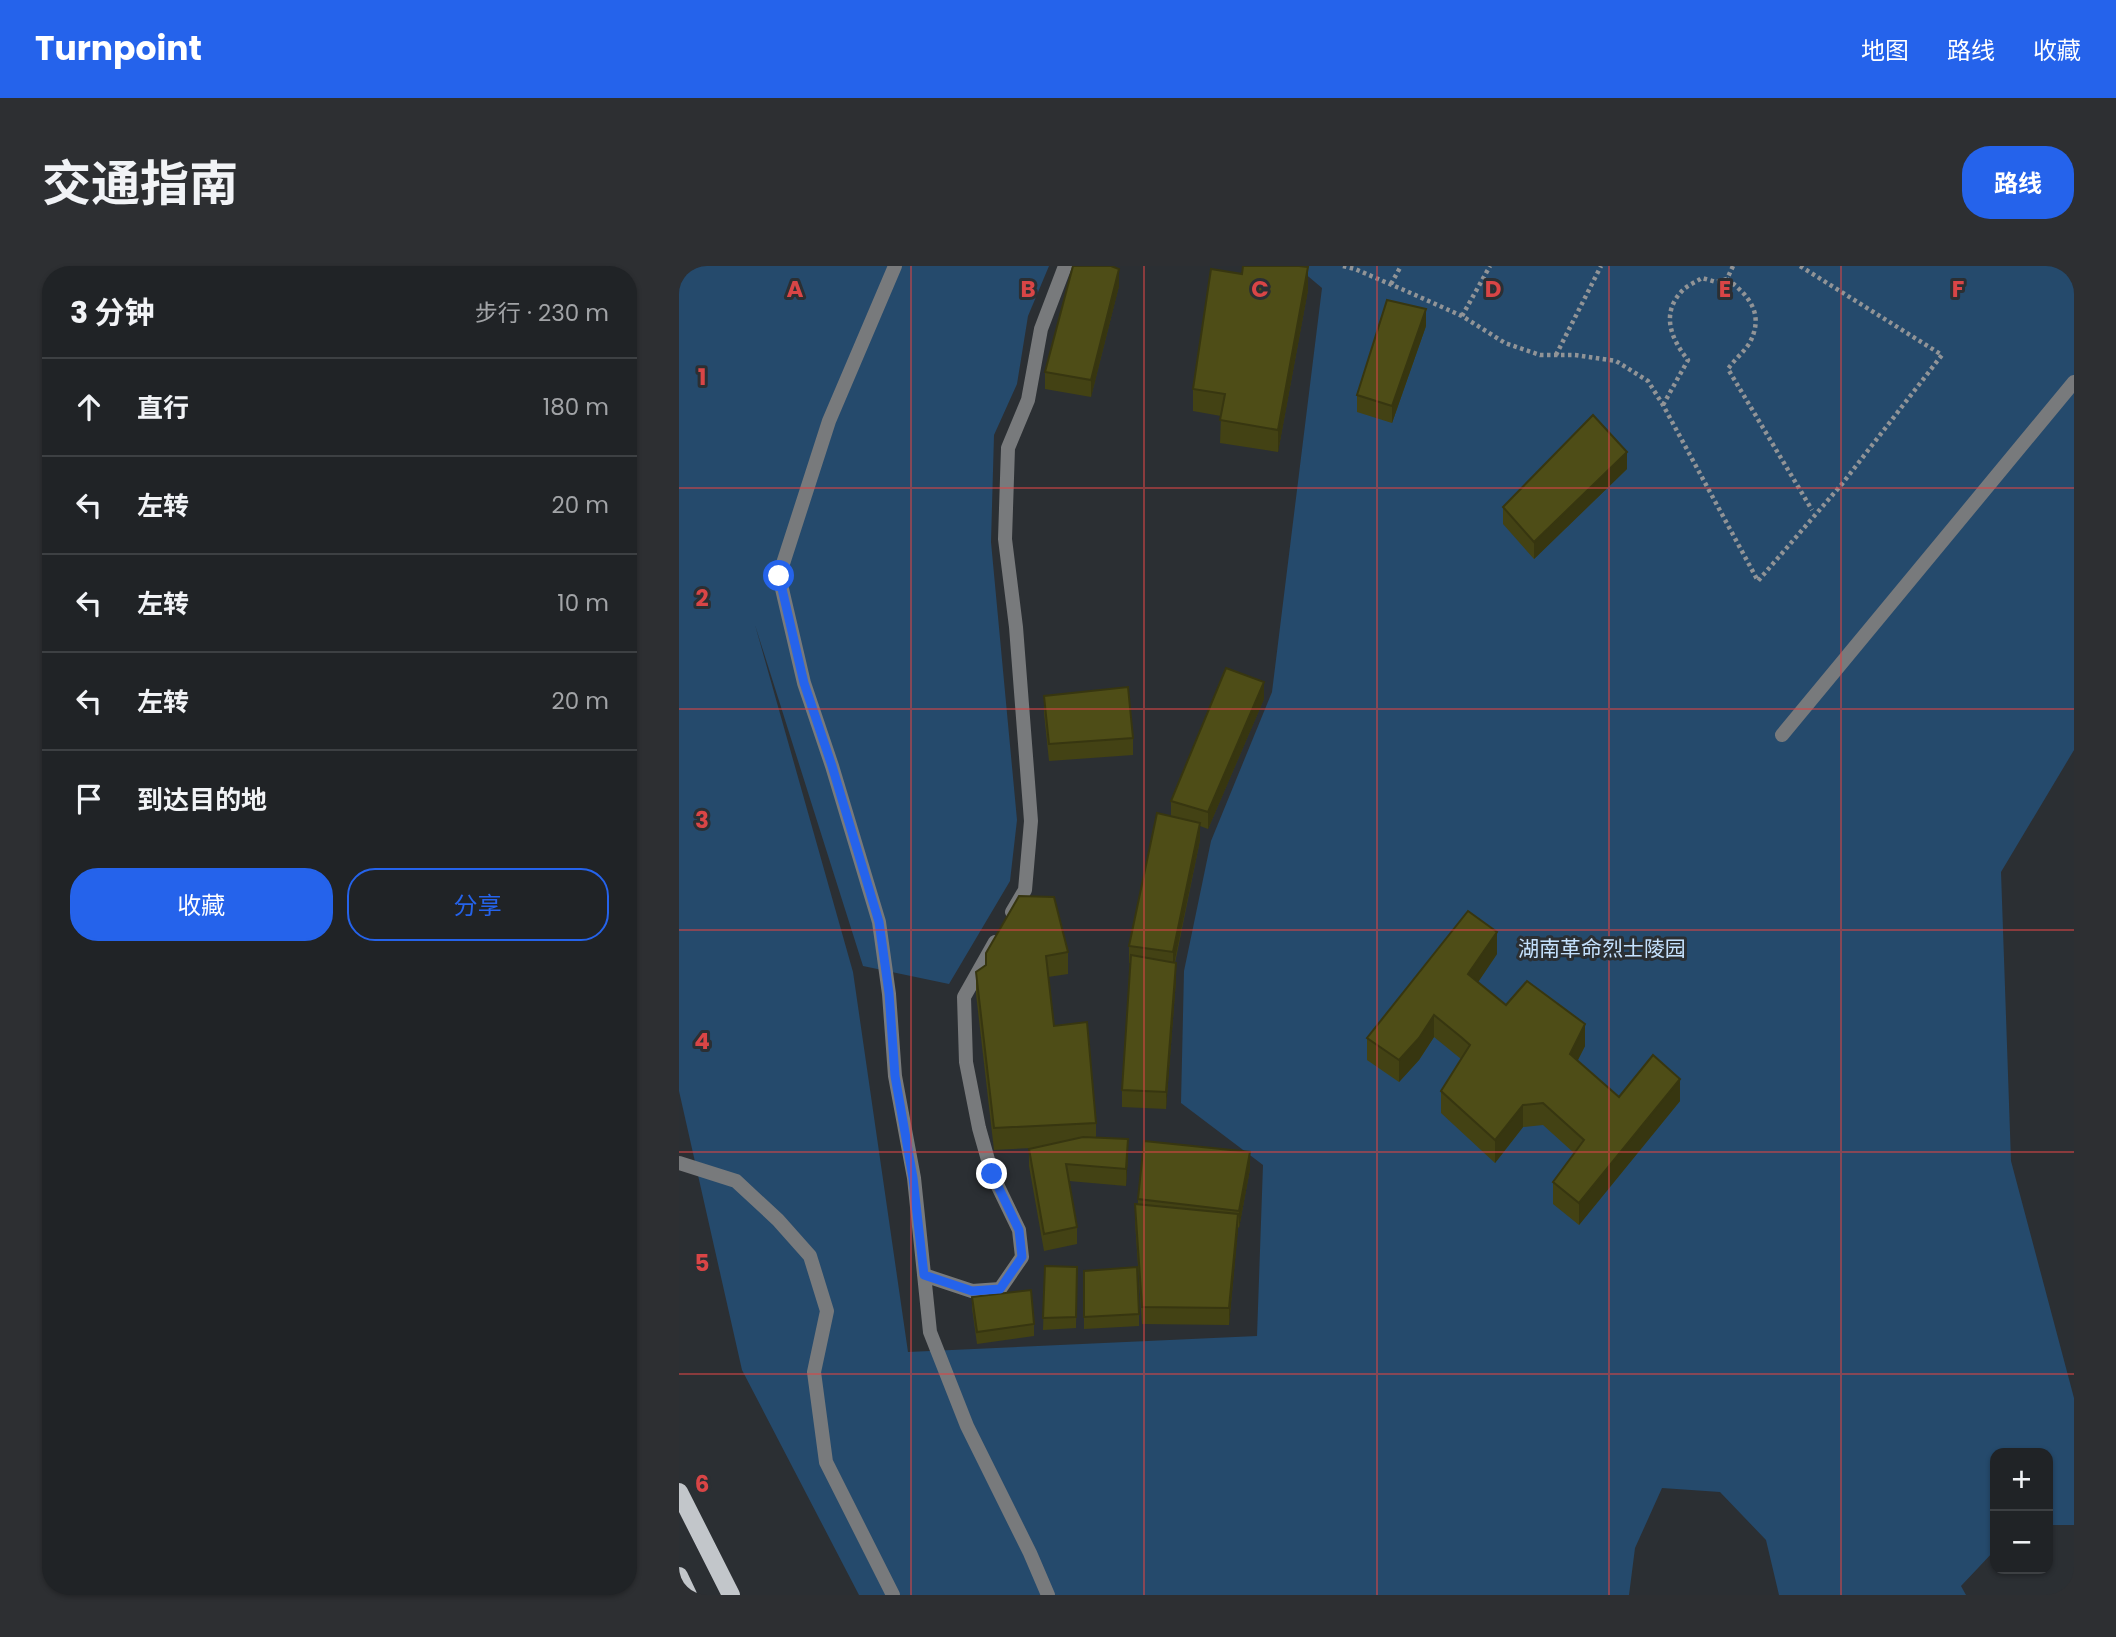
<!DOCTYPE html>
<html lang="zh">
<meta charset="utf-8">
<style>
body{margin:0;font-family:Poppins,"Noto Sans SC",sans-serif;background:#2d2f32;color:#f1f3f6}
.controls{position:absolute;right:21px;bottom:21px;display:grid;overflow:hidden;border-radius:14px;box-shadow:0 2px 5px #0004}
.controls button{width:63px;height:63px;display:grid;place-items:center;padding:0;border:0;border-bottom:2px solid #3d4043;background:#202326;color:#f1f3f6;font:35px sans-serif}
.stop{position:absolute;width:21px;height:21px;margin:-16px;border:5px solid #2563eb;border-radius:50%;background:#fff}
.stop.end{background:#2563eb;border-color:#fff;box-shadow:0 2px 7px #0008}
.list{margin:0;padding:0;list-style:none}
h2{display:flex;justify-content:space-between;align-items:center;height:91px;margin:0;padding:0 28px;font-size:30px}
h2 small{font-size:23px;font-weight:400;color:#a2a4a7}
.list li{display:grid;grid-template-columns:46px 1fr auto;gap:21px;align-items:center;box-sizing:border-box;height:98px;padding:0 28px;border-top:2px solid #3d4043}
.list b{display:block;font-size:26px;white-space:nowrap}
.list em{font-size:23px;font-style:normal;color:#a2a4a7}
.actions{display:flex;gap:14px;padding:21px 28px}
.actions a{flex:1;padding:16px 0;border:2px solid #2563eb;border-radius:28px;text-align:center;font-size:24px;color:#2563eb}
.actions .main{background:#2563eb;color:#fff}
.icon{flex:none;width:38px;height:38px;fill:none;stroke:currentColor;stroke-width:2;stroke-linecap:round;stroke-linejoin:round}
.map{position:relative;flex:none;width:1395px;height:1329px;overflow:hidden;border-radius:28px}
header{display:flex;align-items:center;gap:42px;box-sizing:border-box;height:98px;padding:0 35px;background:#2563eb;color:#fff}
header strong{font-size:33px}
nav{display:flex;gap:38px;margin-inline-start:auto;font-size:24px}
.intro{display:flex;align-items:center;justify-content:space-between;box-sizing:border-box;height:168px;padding:0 42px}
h1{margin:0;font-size:49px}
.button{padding:18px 32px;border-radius:28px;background:#2563eb;color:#fff;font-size:24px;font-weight:700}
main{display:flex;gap:42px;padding:0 42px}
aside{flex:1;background:#202326;border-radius:28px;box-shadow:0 2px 5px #0004}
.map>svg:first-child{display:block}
.green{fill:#254a6c}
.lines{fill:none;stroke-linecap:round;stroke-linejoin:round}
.path{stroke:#919497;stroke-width:4.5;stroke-dasharray:3.5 3.5;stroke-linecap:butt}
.minor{stroke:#787a7c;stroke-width:14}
.tertiary{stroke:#787a7c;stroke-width:14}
.primary{stroke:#c2c6ca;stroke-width:18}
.wall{fill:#434214}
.shaded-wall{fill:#373610}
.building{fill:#4e4d17;stroke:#373610;stroke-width:2}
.route{stroke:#2563eb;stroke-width:9}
.grid{fill:none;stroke:#d94546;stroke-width:2;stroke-opacity:0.55}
.labels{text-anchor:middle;stroke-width:6;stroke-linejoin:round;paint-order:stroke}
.park-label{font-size:21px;fill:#c5e1fd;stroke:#2b2f33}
.grid-label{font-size:23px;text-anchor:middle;font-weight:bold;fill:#d94546;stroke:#2b2f33;stroke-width:6;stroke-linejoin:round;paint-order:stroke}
</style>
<header>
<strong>Turnpoint</strong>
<nav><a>地图</a><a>路线</a><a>收藏</a></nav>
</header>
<div class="intro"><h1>交通指南</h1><a class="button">路线</a></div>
<main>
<aside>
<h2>3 分钟<small>步行 · 230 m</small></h2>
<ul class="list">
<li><svg class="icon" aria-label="ahead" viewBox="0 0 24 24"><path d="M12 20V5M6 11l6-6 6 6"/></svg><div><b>直行</b></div><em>180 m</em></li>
<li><svg class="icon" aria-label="left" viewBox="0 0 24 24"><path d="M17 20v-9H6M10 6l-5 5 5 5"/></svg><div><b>左转</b></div><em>20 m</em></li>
<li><svg class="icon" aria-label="left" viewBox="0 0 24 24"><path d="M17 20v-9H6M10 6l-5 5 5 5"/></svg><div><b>左转</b></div><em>10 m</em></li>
<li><svg class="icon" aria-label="left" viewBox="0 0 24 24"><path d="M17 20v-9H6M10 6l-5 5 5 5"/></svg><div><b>左转</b></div><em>20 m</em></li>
<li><svg class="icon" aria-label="arrive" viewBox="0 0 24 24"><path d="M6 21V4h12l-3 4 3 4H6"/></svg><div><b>到达目的地</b></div></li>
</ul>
<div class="actions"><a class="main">收藏</a><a>分享</a></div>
</aside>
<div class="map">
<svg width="1395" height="1329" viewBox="0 0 1395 1329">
<rect width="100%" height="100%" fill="#2b2f33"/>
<path class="green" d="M0,0h370l-21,50 -11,68 -23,51 -3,107 26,278 -7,61 -61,103 -86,-18 -108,-341 98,347 55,380 349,-16 6,-171 -82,-62 3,-132 27,-130 61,-149 50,-404 -26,-22h778v484l-73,122 10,289 63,237v127h-26v-72h-53v97l-34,36 5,9h-187l-13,-55 -46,-48 -58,-4 -27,60 -6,47h-770l-117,-225 -63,-279z"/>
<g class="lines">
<path class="path" d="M664,0l12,3 58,25 49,22 43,27 35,12h35l41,6 32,20 15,24 95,176 84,-97 100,-129 -142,-89
M1048,13c23,17 38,36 22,65 -6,9 -15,16 -21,25l84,141
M712,18l10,-18
M783,50l28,-50
M877,89l45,-89
M984,139l25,-45c-17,-21 -28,-47 -5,-70 5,-5 13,-8 19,-12l14,4 11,-3 6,-13"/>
<path class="minor" d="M216,0l-66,155 -50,155 25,107 28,83 47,156 10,72 6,82 19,102 16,154 37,94 63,127 18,42
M333,646l13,-22 6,-69 -15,-194 -11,-88 3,-91 20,-48 13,-71 24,-63
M0,897l57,18 42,39 32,36 17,55 -13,61 12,90 67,133
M245,1009l48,16 28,-2 22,-32 -3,-27 -27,-56 -13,-46 -13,-66 -2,-65 31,-55"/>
<path class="tertiary" d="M1103,469l292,-353"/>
<path class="primary" d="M0,1226l52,103
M0,1310l9,19"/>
</g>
<path class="wall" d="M440,20l-28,111 -46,-8v-17z
M629,24l-30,162 -58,-9 1,-27 -28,-5v-22z
M747,60l-34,97 -35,-11v-17z
M948,203l-93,90 -31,-35v-17z
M365,430l89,42v17l-84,6 -5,-48z
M585,433l-56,130 -8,-3v14l-25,123 1,17 -10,129 -44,-2v-17l8,-127h-1v-17l42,-130v-15z
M389,686v22l-20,3 6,49 42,97v14l32,19 -2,30 -57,-5 8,46v17l-33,7 -15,-85v-17l3,-1 -38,2 -18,-156v-22l10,-7z
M818,688l-19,28 28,23 79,41 -8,15 42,36 61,4 -101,124 -26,-21v-22l21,-29 -31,-28 -20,2 -28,36 -54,-50v-22l20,-32 -27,-22 -15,23 -20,22 -32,-22v-22z
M571,903l-11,59 -1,-1 -9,98 -87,-1 -7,-102v-18l3,1v-6z
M366,1000l32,1 -1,61 -33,2z
M405,1005l55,43v12l-55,3z
M293,1031l62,27v12l-57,8 -5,-36z"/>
<path class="shaded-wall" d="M629,1v23l-30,162v-22z
M440,3v17l-28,111v-17z
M747,43v17l-34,97v-17z
M948,186v17l-93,90v-17z
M585,416v17l-56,130v-17z
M521,557v17l-27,129v-17z
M818,666v22l-29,43v-23z
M497,697v17l-10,129v-17z
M755,749v22l-15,23 -20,22v-22z
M906,758v22l-15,30v-22z
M1001,813v22l-101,124v-22z
M844,839v22l-28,36v-23z
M449,873v17l-2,30v-17z
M571,886v17l-11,59v-17z
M559,948v17l-9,94v-17z"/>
<path class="building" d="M394,0h38l8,3 -28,111 -46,-8z
M564,0h56l9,1 -30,163 -58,-10 5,-26 -32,-5 18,-120 31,5z
M708,34l39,9 -34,97 -35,-11z
M914,149l34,37 -93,90 -31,-35z
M547,402l38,14 -56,130 -37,-11z
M449,421l5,51 -84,6 -5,-48z
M478,547l43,10 -27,129 -44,-6z
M340,630l35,1 14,55 -22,4 8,70 33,-4 9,101 -102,5 -18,-156 10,-7v-12z
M789,645l29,21 -29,42 38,31 21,-24 58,43 -15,30 49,43 34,-42 27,24 -101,124 -26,-21 31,-42 -41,-37 -20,2 -28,35 -54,-49 29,-46 -9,-8 -27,-22 -15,23 -20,22 -32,-22z
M452,689l45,8 -10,129 -44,-2z
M404,871l45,2 -2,30 -60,-5 11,63 -33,7 -15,-85z
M465,875l106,11 -11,59 -101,-12z
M456,938l103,10 -9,94 -87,-1z
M366,1000l32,1 -1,50 -33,1z
M458,1001l2,47 -55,3v-46z
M352,1024l3,34 -57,8 -5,-35z"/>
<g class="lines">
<path class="route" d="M100,310l25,107 28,83 47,156 10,71 6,83 18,102 11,97 48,16 28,-2 22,-32 -3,-27 -27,-56"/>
</g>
<path class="grid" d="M232,0v1329M465,0v1329M698,0v1329M930,0v1329M1162,0v1329M0,222h1395M0,443h1395M0,664h1395M0,886h1395M0,1108h1395"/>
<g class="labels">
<g class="park-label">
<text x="923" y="690">湖南革命烈士陵园</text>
</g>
</g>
<g class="grid-label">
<text x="116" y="31">A</text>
<text x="349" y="31">B</text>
<text x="581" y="31">C</text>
<text x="814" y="31">D</text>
<text x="1046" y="31">E</text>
<text x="1279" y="31">F</text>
<text x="23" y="119">1</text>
<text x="23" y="340">2</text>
<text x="23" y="562">3</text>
<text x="23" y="783">4</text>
<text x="23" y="1005">5</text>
<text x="23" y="1226">6</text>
</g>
</svg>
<div class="controls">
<button>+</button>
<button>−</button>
</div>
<div class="stop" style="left:100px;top:310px"></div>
<div class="stop end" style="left:313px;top:908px"></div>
</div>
</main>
